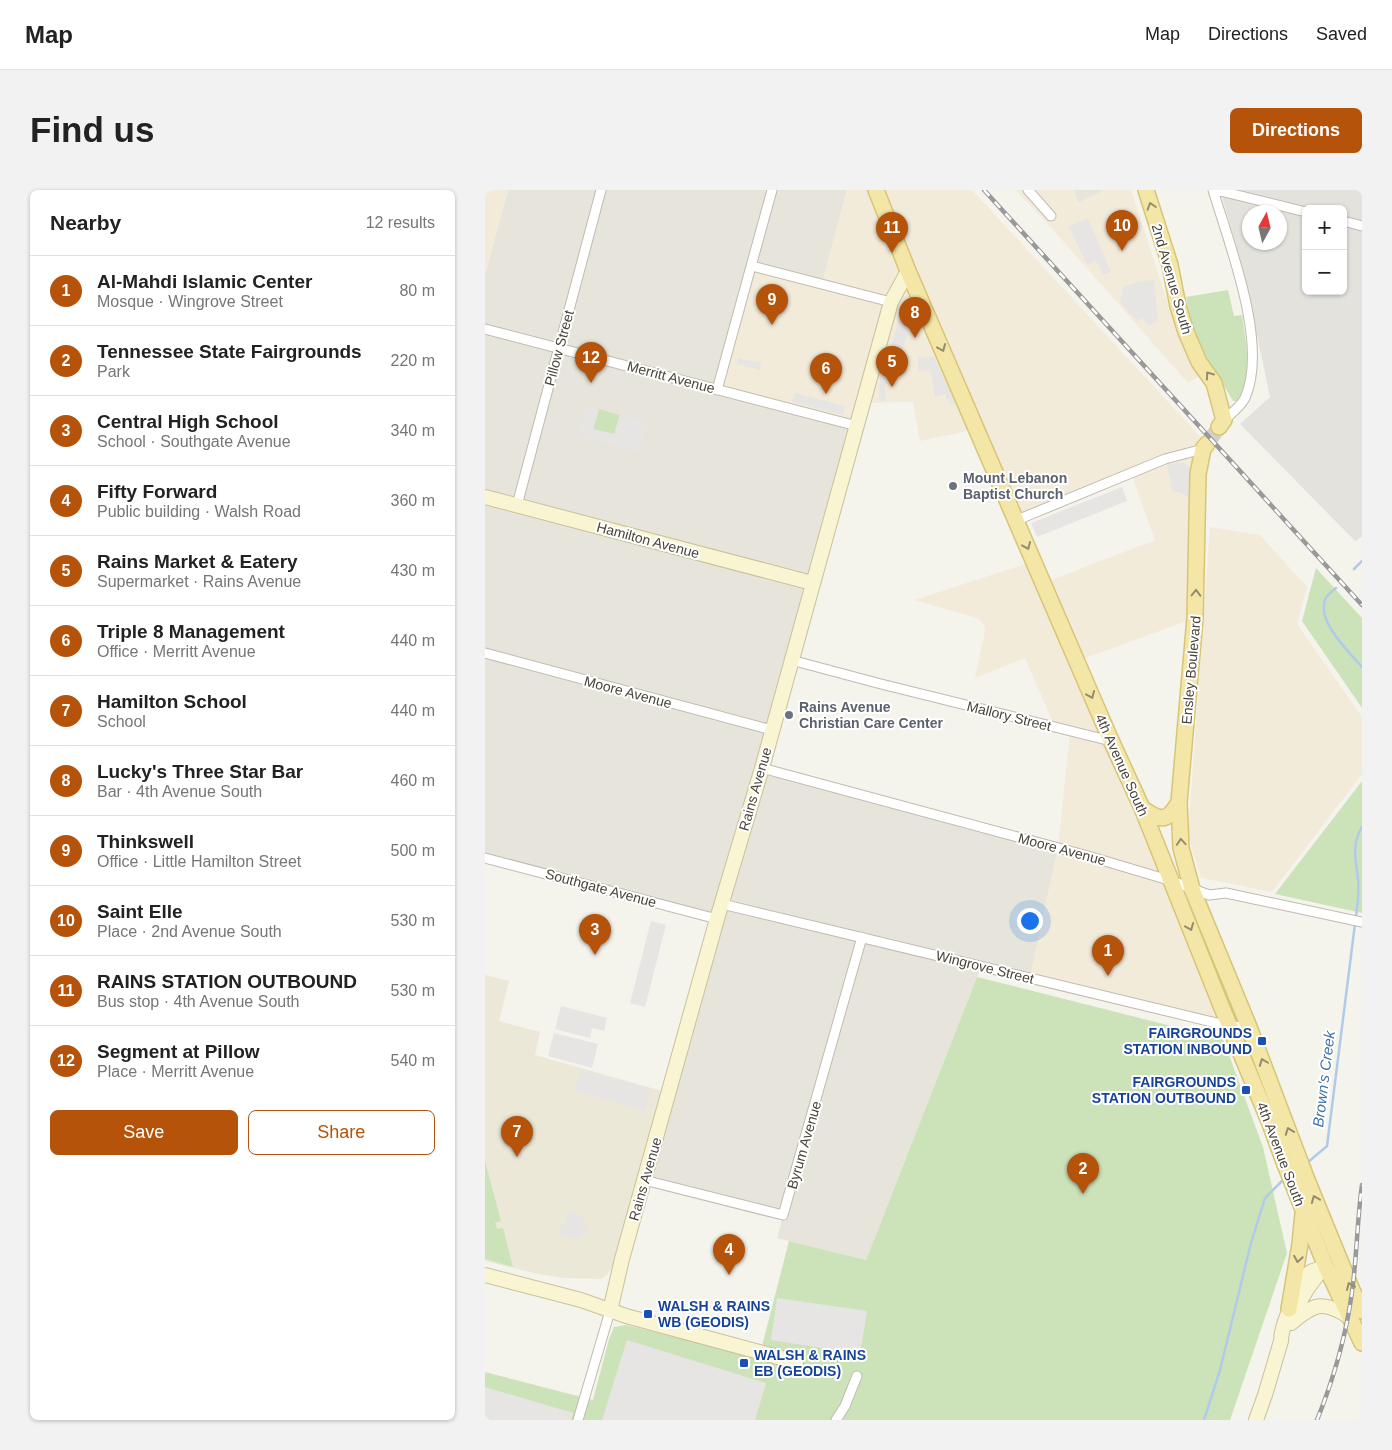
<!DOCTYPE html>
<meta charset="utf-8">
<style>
body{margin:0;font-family:Arial,sans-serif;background:#f2f2f2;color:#222}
.controls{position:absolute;right:15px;top:15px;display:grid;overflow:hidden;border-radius:8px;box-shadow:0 1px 4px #0004}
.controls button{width:45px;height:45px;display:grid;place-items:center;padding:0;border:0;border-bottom:1px solid #e0e0e0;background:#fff;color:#222;font:25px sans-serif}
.compass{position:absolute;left:757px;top:15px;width:45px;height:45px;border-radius:50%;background:#fff;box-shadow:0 1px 4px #0004;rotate:8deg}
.you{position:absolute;left:544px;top:730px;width:18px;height:18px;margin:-12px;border:4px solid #fff;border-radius:50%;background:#1a73e8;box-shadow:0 0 0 8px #1a73e833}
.badge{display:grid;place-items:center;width:32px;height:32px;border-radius:50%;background:#b45309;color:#fff;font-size:16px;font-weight:700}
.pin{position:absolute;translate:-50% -41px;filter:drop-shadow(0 1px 2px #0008)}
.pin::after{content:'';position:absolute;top:26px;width:18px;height:15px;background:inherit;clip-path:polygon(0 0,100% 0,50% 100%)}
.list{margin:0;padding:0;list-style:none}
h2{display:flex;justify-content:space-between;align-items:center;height:65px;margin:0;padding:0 20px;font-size:21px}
h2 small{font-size:16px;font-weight:400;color:#767676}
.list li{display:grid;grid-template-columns:32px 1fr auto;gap:15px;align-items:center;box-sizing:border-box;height:70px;padding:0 20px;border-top:1px solid #e0e0e0}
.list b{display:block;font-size:19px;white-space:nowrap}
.list p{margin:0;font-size:16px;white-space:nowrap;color:#767676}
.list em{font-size:16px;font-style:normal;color:#767676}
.actions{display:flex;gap:10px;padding:15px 20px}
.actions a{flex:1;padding:11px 0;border:1px solid #b45309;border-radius:8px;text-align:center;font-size:18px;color:#b45309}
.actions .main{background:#b45309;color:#fff}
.map{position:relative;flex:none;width:877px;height:1230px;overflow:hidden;border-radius:8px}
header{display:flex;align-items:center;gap:30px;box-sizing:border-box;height:70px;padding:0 25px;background:#fff;border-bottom:1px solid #e0e0e0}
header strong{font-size:24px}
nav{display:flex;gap:28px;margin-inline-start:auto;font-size:18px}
.intro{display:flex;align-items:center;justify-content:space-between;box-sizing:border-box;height:120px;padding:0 30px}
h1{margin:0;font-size:35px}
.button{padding:12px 22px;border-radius:8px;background:#b45309;color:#fff;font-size:18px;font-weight:700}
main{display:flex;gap:30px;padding:0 30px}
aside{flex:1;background:#fff;border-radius:8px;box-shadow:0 1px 4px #0004}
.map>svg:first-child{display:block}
.residential{fill:#e7e5db}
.commercial{fill:#f3ebda}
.industrial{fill:#e4e2dd;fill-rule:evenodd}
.education{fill:#ebe8d8}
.green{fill:#cce3ba}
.parking{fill:#e7e5e3}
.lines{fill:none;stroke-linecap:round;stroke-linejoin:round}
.stream{stroke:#b0cbe9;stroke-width:2.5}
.primary-tunnel{stroke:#d2d0c8;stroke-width:15;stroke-dasharray:15 8;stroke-linecap:butt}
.street-casing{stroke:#bfbbaf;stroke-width:11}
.secondary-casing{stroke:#c8c29d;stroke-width:16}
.primary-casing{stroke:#d7c577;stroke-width:18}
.street{stroke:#fff;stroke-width:9}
.secondary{stroke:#f9f4d1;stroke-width:14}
.primary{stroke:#f3e6a6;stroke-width:15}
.rail-casing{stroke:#999;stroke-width:4.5}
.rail{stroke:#fff;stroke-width:2.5;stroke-dasharray:8;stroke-linecap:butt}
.oneway{stroke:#958d6b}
.worship-dot{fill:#6b7280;stroke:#fff;stroke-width:2}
.transit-dot{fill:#1a4fb4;stroke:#fff;stroke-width:2}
.labels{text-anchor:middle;stroke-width:4;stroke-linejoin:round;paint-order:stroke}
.street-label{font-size:14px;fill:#48443a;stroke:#fff}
.worship-label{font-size:14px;font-weight:bold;fill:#5b616d;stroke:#fff;text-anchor:start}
.transit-label{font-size:14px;font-weight:bold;fill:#164399;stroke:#fff;text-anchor:end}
.water-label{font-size:15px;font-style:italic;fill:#3f70a8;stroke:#fff}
</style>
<header>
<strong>Map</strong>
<nav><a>Map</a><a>Directions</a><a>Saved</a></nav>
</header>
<div class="intro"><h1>Find us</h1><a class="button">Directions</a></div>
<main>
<aside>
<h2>Nearby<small>12 results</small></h2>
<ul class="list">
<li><span class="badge">1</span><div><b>Al-Mahdi Islamic Center</b><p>Mosque · Wingrove Street</p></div><em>80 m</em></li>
<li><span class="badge">2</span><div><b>Tennessee State Fairgrounds</b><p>Park</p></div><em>220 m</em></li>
<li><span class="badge">3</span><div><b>Central High School</b><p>School · Southgate Avenue</p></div><em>340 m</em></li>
<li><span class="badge">4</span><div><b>Fifty Forward</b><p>Public building · Walsh Road</p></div><em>360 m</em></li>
<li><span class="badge">5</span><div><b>Rains Market &amp; Eatery</b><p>Supermarket · Rains Avenue</p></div><em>430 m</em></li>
<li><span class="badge">6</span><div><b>Triple 8 Management</b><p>Office · Merritt Avenue</p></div><em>440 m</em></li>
<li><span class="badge">7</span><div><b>Hamilton School</b><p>School</p></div><em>440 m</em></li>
<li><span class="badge">8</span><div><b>Lucky's Three Star Bar</b><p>Bar · 4th Avenue South</p></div><em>460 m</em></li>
<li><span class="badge">9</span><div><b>Thinkswell</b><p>Office · Little Hamilton Street</p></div><em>500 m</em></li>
<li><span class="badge">10</span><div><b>Saint Elle</b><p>Place · 2nd Avenue South</p></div><em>530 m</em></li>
<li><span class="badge">11</span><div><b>RAINS STATION OUTBOUND</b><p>Bus stop · 4th Avenue South</p></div><em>530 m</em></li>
<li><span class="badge">12</span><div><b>Segment at Pillow</b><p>Place · Merritt Avenue</p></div><em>540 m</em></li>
</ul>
<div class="actions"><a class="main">Save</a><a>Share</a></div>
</aside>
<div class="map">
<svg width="877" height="1230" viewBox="0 0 877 1230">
<rect width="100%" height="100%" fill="#f4f3ec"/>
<path class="residential" d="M23,0h339l-25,94 35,142 -95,342 296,80 -28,130 -49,-11 -115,293 -89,-22 6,-23 -139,-35 72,-261 -231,-61v-584z
M589,0h31l-27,13z"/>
<path class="commercial" d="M0,0h23l-23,84z
M362,0h125l235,254 -12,174 -118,43 152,365 -199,-48 28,-130 12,-117 -15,-4 -30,-69 -50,20 9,-41 1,-9 -4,-7 -5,-3 -61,-18 119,-39 10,22 111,-43 -24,-67 -114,47 -40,-91 -57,12 -7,-39 -49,1 -7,23 -140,-36 35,-124 70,18z
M530,0h59l4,13 27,-13h26l48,147 20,39 -11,7 -141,-160z
M725,337l50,8 47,52 -10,37 65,93v57l-90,118 -71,-14 -13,-42z"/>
<path class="industrial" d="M735,0h142v347l-7,4 -115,-117 30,-27 -26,-124zM821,19h37v82h-37zM764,22h30v30h-30z"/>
<path class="education" d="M0,785l24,6 -10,40 41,11 -5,23 127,36 -47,171 -8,13 -6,4 -37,-1 -26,-4 -53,-13z"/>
<path class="green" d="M743,100l6,26 8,-1c4,25 11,65 -5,86h-4l-35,-59 -7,-17 -5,-28z
M114,219l21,6 -5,20 -22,-6z
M831,378l46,50v90l-60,-87z
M877,591v132l-87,-19z
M492,787l246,62 40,108 24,106 -57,167h-745v-48l108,28 16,-61 5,-12 12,-2 133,33 30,-117 77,19z
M0,971l16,60 -6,2 2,6 6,-1 10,39 -28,-8z"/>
<path class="parking" d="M603,28l23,54 -8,3 -7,-14 -9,4 -18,-39z
M669,90l4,40 -9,6 -7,-8 -5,3 -17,-18 3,-16 16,-6z
M418,116l5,2 -5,17 7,2 -8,25 -12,-3z
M449,167l22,46 -4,2 -3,-5 -2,1 -2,-7 -10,3 -4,-26 -13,-1v-12z
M253,168l23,5 -1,7 -23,-6z
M395,180h6l-1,31h-6z
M310,203l50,13 -2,9 -51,-13z
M101,216l13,3 -6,20 21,5 6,-19 27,7 -8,30 -61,-17z
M698,272l11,8 -2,27h-5l-7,-5h-7l-6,-27z
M637,297l5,14 -90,36 -6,-14z
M166,731l15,4 -21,82 -15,-4z
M76,816l46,12 -3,13 -12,-3 -2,10 -35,-9z
M69,843l44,11 -6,24 -44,-12z
M95,879l70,20 -5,21 -71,-19z
M84,1021l16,6 -3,7 8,3 -3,8 -7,-2 -2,7 -20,-6 3,-10 4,1z
M292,1108l90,13 -7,43 -89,-14z
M142,1150l139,43 -11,37h-153z
M0,1197l88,26 -2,7h-86z"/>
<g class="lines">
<path class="stream" d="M869,379l8,-8
M851,398c-4,3 -9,7 -11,12 -8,22 24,52 37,67
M822,973l20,-17 31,-246c0,-7 1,-14 0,-21 -2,-20 -7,-33 4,-52
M719,1230l16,-50 31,-127 14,-45 19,-19"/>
<path class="primary-tunnel" d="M722,254l12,-17"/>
<g class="street-casing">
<path id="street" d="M543,0l23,26
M728,0c16,54 56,154 32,208 -4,8 -14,16 -21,22
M731,0l90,22
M858,31l19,5
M267,76l139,36
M0,139l372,97
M232,200l55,-200
M32,315l84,-315
M532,330l148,-61 38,-10
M0,463l287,77
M306,470l90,24 230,57
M277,578l326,88 84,25 37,14 17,-2 136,29
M0,668l232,61
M237,714l507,122 20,1
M159,990l139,35 79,-278
M93,1230l32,-109
M351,1230l9,-14 12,-30"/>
</g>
<g class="secondary-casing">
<path id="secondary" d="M0,307l327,86
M0,1085l96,25 45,16 170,46
M814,1113l8,-14 15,-20
M125,1121l12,-52 95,-340 45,-151 129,-466 17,-31
M806,1133c23,-19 31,-23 57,-7
M771,1230l9,-25 16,-54c0,-10 4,-20 8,-30 5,-18 11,-41 33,-42"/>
</g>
<g class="primary-casing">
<path id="primary" d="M391,0l32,81 201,465 33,72 78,195 49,118 15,41 42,105 36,76
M661,0l24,75 8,41 8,26 13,30 15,21 10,37 -5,7
M722,254l-4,5 -5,25 -3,144 -16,184 2,46 11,41 57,138 58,153 45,110 10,21
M657,618c18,13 25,15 37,-6
M804,1119l11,-65 3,-30"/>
</g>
<use href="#street" class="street"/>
<use href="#secondary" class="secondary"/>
<use href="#primary" class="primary"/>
<g class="rail-casing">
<path id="rail" d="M499,0l378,415
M832,1230c17,-42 29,-84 35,-128 5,-36 5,-71 10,-107"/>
</g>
<use href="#rail" class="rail"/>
</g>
<defs><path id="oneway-chevron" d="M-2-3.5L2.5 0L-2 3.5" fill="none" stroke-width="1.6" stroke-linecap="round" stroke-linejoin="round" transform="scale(1.25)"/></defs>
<g class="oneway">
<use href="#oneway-chevron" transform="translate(666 16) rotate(-108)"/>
<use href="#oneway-chevron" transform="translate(457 158) rotate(67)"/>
<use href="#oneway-chevron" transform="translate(724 185) rotate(-126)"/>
<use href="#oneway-chevron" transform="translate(542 356) rotate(67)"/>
<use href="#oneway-chevron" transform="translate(711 403) rotate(-89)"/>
<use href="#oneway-chevron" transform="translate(606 505) rotate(67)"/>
<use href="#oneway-chevron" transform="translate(696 652) rotate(-94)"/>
<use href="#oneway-chevron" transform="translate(705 737) rotate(68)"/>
<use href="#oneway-chevron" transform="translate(778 872) rotate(-111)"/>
<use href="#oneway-chevron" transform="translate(804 941) rotate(-110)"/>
<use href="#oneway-chevron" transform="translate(830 1009) rotate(-112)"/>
<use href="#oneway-chevron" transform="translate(813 1069) rotate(99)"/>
<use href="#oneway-chevron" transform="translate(865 1096) rotate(-113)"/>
</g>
<g class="worship-dot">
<circle cx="468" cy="296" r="5"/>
<circle cx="304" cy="525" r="5"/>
</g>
<g class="transit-dot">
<rect x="772" y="846" width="10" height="10" rx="2.5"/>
<rect x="756" y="895" width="10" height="10" rx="2.5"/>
<rect x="158" y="1119" width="10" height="10" rx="2.5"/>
<rect x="254" y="1168" width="10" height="10" rx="2.5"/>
</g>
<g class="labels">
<g class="street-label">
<text transform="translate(687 89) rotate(74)" y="5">2nd Avenue South</text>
<text transform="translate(74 158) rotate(-75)" y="5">Pillow Street</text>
<text transform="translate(186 187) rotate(15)" y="5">Merritt Avenue</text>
<text transform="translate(163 350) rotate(15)" y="5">Hamilton Avenue</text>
<text transform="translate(706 480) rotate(-85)" y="5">Ensley Boulevard</text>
<text transform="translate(143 502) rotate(15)" y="5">Moore Avenue</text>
<text transform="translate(524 526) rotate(14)" y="5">Mallory Street</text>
<text transform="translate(637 575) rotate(66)" y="5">4th Avenue South</text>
<text transform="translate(270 599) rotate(-74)" y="5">Rains Avenue</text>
<text transform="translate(577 659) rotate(15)" y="5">Moore Avenue</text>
<text transform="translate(116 698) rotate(15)" y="5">Southgate Avenue</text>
<text transform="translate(500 777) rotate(14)" y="5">Wingrove Street</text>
<text transform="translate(319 955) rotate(-74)" y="5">Byrum Avenue</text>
<text transform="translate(796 964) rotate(69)" y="5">4th Avenue South</text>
<text transform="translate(160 989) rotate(-74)" y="5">Rains Avenue</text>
</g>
<g class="worship-label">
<text x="478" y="293">Mount Lebanon<tspan x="478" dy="16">Baptist Church</tspan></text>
<text x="314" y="522">Rains Avenue<tspan x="314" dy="16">Christian Care Center</tspan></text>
</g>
<g class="transit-label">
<text x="767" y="848">FAIRGROUNDS<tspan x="767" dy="16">STATION INBOUND</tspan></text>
<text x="751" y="897">FAIRGROUNDS<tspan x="751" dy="16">STATION OUTBOUND</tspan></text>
<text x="173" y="1121" text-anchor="start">WALSH &amp; RAINS<tspan x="173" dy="16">WB (GEODIS)</tspan></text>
<text x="269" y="1170" text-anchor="start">WALSH &amp; RAINS<tspan x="269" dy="16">EB (GEODIS)</tspan></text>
</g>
<g class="water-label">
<text transform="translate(839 889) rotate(-83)" y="5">Brown's Creek</text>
</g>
</g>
</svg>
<div class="controls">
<button>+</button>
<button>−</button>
</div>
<svg class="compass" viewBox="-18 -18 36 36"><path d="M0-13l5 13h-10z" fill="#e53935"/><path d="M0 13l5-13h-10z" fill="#767676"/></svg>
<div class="you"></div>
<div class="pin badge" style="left:623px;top:786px">1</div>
<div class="pin badge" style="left:598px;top:1004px">2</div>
<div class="pin badge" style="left:110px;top:765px">3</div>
<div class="pin badge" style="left:244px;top:1085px">4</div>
<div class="pin badge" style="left:407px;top:197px">5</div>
<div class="pin badge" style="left:341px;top:204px">6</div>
<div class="pin badge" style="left:32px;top:967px">7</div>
<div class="pin badge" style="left:430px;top:148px">8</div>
<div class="pin badge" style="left:287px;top:135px">9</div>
<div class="pin badge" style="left:637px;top:61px">10</div>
<div class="pin badge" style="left:407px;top:63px">11</div>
<div class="pin badge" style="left:106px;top:193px">12</div>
</div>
</main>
